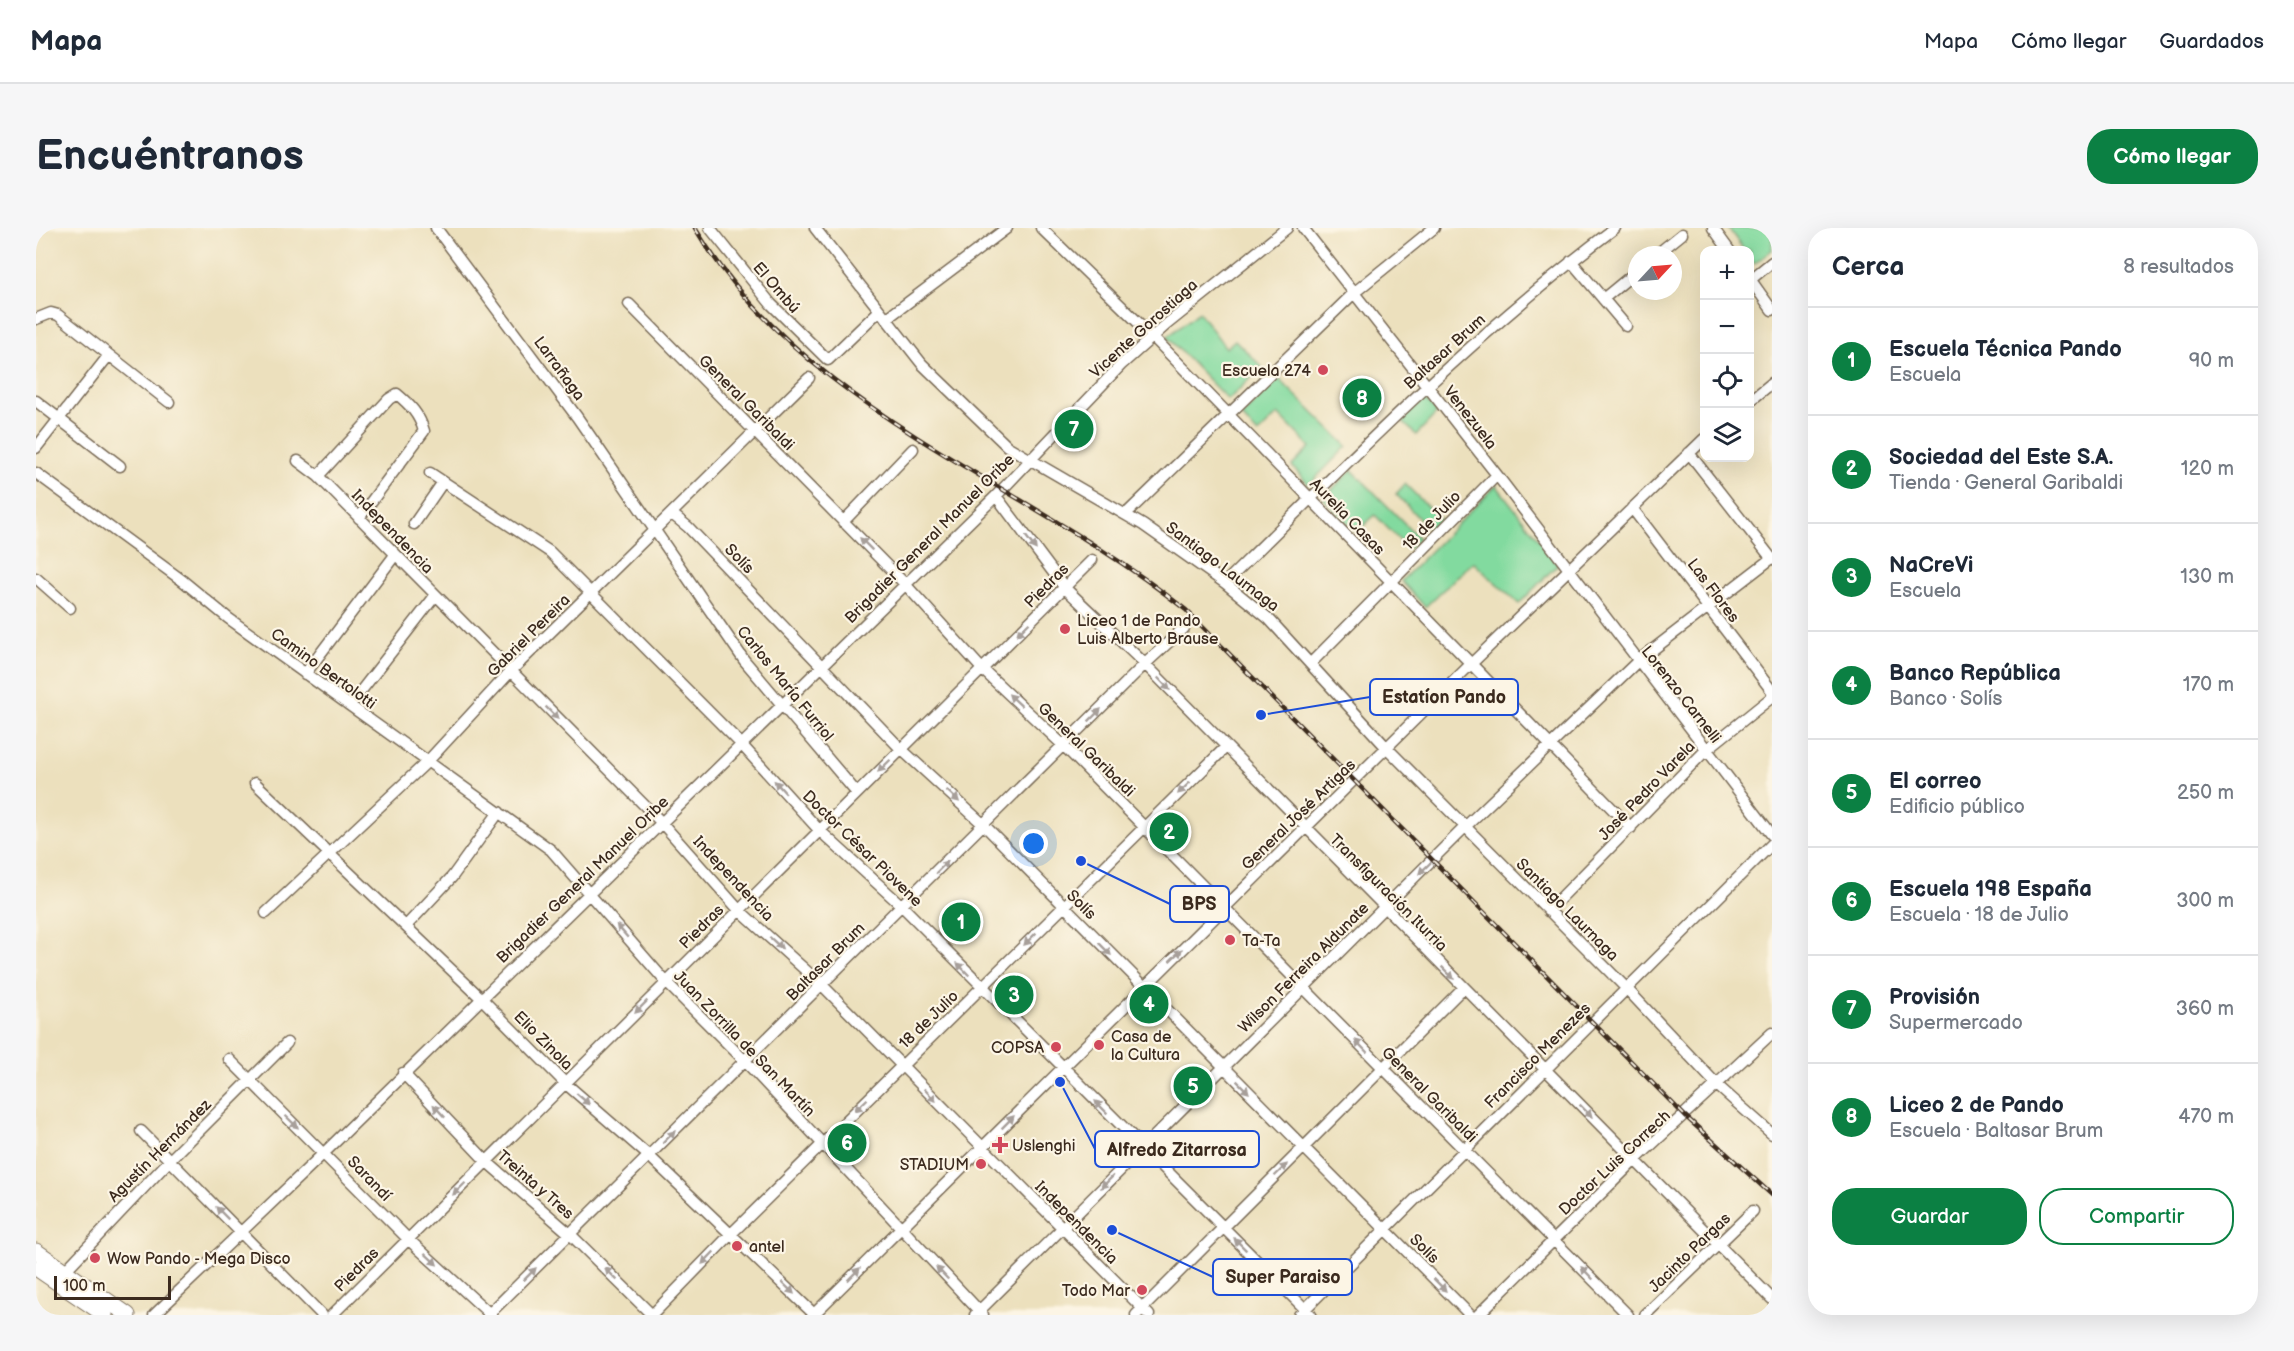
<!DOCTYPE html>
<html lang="es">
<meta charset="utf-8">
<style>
body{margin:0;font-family:"Balsamiq Sans",sans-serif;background:#f6f6f7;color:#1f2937}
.controls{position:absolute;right:18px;top:18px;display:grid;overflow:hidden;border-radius:12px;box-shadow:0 6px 24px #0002}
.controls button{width:54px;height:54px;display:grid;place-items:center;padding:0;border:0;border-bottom:2px solid #e0e1e3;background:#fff;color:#1f2937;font:30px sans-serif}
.compass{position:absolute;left:1592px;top:18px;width:54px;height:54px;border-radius:50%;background:#fff;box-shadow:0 6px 24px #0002;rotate:64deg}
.scale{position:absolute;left:18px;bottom:15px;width:117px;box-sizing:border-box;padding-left:6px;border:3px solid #3b2a1e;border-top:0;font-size:16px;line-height:21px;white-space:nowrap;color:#3b2a1e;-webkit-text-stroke:4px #fcf5e5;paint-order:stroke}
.you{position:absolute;left:998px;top:616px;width:21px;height:21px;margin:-15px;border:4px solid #fff;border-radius:50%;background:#1a73e8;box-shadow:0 0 0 9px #1a73e833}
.badge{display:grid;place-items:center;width:39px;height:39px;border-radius:50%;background:#0b8043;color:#fff;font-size:20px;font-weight:700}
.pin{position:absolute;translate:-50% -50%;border:3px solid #fff;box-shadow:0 2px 6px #0006}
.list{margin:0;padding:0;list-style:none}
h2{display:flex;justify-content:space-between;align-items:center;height:78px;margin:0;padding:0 24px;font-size:26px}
h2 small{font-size:20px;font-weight:400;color:#747a83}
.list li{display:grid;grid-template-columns:39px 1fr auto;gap:18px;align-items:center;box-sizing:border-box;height:108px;padding:0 24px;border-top:2px solid #e0e1e3}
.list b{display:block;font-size:22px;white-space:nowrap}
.list p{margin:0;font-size:20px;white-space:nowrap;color:#747a83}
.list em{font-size:20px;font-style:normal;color:#747a83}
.actions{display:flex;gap:12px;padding:18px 24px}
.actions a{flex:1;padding:14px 0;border:2px solid #0b8043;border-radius:24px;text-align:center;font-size:21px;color:#0b8043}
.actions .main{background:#0b8043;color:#fff}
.icon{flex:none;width:33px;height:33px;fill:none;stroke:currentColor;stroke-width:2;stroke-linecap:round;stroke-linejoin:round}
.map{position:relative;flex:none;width:1736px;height:1087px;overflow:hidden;border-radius:24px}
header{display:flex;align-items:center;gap:36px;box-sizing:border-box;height:84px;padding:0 30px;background:#fff;border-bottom:2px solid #e0e1e3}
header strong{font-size:28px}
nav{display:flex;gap:33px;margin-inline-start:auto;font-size:21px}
.intro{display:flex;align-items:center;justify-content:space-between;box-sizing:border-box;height:144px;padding:0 36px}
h1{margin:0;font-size:42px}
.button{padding:15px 27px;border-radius:24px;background:#0b8043;color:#fff;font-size:21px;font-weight:700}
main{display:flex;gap:36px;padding:0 36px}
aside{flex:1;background:#fff;border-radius:24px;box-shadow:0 6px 24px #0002}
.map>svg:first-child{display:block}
.green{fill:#82da9f;stroke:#5e825e;stroke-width:1.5}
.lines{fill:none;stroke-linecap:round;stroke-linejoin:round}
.minor-casing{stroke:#796a56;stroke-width:13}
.highway-casing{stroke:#796a56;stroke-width:17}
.minor{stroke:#fff;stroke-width:10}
.highway{stroke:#fff;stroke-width:15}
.rail-casing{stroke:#3b2a1e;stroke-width:4.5}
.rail{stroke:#fcf5e5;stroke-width:2;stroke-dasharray:7;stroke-linecap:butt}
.oneway{fill:#a79f9a}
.poi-dot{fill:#d1495b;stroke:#fcf5e5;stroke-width:2}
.labels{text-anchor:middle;stroke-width:4.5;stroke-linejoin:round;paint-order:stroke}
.street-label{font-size:16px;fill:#3b2a1e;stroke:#fcf5e5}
.poi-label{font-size:16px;fill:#3b2a1e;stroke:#fcf5e5;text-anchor:start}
.leader{fill:none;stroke:#1d4ed8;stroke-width:2}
.callout-dot{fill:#1d4ed8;stroke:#fcf5e5;stroke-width:2}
.callout{fill:#fcf5e5;stroke:#1d4ed8;stroke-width:2}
.callout-label{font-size:18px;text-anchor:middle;font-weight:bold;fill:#3b2a1e}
</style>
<header>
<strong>Mapa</strong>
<nav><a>Mapa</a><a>Cómo llegar</a><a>Guardados</a></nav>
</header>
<div class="intro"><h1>Encuéntranos</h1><a class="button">Cómo llegar</a></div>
<main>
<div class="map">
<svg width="1736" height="1087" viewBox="0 0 1736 1087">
<rect width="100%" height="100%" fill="#fcf5e5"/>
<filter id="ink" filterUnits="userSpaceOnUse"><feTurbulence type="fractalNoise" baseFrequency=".0167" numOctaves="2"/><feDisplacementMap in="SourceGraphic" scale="12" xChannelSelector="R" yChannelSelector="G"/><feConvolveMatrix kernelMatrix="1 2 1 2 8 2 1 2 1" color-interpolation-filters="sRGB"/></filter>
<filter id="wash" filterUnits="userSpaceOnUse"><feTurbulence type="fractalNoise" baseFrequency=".008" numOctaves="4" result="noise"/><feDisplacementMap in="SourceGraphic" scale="24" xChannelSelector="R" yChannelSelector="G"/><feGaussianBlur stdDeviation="1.35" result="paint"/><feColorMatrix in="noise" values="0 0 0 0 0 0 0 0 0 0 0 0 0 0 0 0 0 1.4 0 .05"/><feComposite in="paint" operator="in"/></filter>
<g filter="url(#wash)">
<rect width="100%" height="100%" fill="#ece0bd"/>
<path class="green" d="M1692,0h44v22l-18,14 -4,-7v-7h-6z
M1163,84l27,36 9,-8 27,27 -34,33 -61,-63z
M1243,151l68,67 -38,39 -17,-19 18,-19 -32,-33 -20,20 -17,-18z
M1388,170l13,15 -21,22 -15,-15z
M1316,242l67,68 -11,11 -33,-34 -19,18 -33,-35z
M1369,256l35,35 -11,10 -33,-35z
M1460,257l62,79 -39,40 -46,-42 -48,45 -24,-26z"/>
</g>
<g filter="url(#ink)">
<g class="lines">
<g class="minor-casing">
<path id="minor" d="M400,0l141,189 167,243 112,132
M674,0l61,76 57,56 51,-49
M779,0l107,136 85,82 136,79 82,58 44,36 118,129 239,240 93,99 53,47
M1005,0l111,108 479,492
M1267,0l194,247 275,360
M1677,0l16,22
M1620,27l26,-21
M1535,33l55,65
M1714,51l22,31
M1714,52l22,-18
M1567,71l34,-28
M593,76l276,280 77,85 82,77 564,569
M0,91l15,-6 7,2 111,87
M850,91l121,-91
M0,173l84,65
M1714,173l22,-18
M0,220l73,-93
M1653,225l83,106
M262,233l20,15 343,346 78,88 83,75 327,330
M0,245l147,108 45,37 323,232 115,132 79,79 238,254
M394,245l120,79 191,192 78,86 83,76 409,409
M282,248l71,-77 8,-5c13,11 22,20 27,37l-65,87
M960,268l69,92 80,76 627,635
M1596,280l140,183
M636,286l16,13 213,222 83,76 486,490
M1090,286l229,-222 79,-64
M807,294l70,-73
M378,296l29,-42
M0,350l34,30
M1189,355c125,-124 249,-249 390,-355
M1275,435l186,-188
M269,446l90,-119
M314,477l85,-109
M219,555l227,216 83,84 84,73 166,159
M1512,683l158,-161 66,-53
M230,685l162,-152 82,-89 299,-294
M370,698l46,-49 47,-65
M193,831l179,180 83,76
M367,845l84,89 83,72 82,81
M105,903l181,184
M25,1047l108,-114 118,-118
M118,1087l170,-162 672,-657 125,-131 46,-41 120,-96
M296,1087l760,-755
M452,1087l657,-651 39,-36
M616,1087l79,-81 495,-487
M777,1087l657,-650 234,-226
M939,1087l491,-489 172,-165 134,-103
M1100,1087l327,-327
M1263,1087l473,-471
M1442,1087l157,-155 137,-127
M1609,1087l108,-104"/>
</g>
<g class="highway-casing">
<path id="highway" d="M0,1023l92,64
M0,1040l69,47"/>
</g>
<use href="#minor" class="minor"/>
<use href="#highway" class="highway"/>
<g class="rail-casing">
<path id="rail" d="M659,0c112,187 329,252 491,382l499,506 87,79"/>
</g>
<use href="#rail" class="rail"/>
</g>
<defs><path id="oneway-solid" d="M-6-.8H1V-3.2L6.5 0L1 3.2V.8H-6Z" transform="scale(1.5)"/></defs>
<g class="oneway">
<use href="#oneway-solid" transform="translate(995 315) rotate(53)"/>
<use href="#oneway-solid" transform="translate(830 316) rotate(-135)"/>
<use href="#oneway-solid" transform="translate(987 401) rotate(136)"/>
<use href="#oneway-solid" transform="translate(1128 456) rotate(46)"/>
<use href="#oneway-solid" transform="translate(979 472) rotate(-137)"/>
<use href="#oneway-solid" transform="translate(516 485) rotate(45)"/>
<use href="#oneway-solid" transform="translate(1059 487) rotate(-45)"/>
<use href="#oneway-solid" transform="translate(848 538) rotate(136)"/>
<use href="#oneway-solid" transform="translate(744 559) rotate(-132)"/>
<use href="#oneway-solid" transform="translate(1148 560) rotate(136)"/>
<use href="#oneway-solid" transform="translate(917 568) rotate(43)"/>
<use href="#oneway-solid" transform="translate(906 639) rotate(-45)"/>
<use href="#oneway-solid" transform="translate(1389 640) rotate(136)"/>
<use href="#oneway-solid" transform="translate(586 703) rotate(-131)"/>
<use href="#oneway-solid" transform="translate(994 711) rotate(135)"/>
<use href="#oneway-solid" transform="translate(740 715) rotate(42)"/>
<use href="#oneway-solid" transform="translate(1069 721) rotate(45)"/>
<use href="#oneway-solid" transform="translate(1140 727) rotate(-44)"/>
<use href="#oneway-solid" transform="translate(927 741) rotate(-134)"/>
<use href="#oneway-solid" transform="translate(1412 745) rotate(45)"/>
<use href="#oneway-solid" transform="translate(605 779) rotate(135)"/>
<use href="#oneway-solid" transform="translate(1325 818) rotate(-134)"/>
<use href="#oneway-solid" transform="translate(1207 859) rotate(45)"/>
<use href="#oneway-solid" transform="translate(894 867) rotate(46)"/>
<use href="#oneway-solid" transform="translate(547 871) rotate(41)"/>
<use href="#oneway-solid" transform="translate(825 877) rotate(136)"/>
<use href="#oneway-solid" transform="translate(1065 879) rotate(-135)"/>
<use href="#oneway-solid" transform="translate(403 883) rotate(-133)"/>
<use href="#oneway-solid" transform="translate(1550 883) rotate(45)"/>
<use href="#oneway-solid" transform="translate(256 894) rotate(44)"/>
<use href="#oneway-solid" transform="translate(972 894) rotate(-45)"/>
<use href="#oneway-solid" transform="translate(633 909) rotate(-45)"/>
<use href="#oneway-solid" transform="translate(1245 942) rotate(-44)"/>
<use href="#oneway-solid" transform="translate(1071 954) rotate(135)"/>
<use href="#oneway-solid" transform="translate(423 961) rotate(136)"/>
<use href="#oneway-solid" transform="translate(186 985) rotate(-135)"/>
<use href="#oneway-solid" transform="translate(1204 1016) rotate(-135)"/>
<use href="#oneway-solid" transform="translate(672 1030) rotate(134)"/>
<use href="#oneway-solid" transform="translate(395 1031) rotate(43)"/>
<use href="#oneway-solid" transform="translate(906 1045) rotate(-134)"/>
<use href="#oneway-solid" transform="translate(1551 1045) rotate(-134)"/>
<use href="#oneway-solid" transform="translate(494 1046) rotate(-45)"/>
<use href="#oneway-solid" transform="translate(575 1046) rotate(-135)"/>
<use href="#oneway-solid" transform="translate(818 1046) rotate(-45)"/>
<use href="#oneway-solid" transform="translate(1404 1057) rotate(45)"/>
<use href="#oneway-solid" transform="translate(752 1060) rotate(44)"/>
</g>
</g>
<g class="poi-dot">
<circle cx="1287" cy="142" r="6"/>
<circle cx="1029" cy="401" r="6"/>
<circle cx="1194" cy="712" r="6"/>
<circle cx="1063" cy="817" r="6"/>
<circle cx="1020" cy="819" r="6"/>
<path d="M961 908h6v6h6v6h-6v6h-6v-6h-6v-6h6z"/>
<circle cx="945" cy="936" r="6"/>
<circle cx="701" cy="1018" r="6"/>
<circle cx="59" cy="1030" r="6"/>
<circle cx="1106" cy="1062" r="6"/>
</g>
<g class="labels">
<g class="street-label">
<text transform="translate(741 59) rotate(49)" y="6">El Ombú</text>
<text transform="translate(1107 100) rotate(-42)" y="6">Vicente Gorostiaga</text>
<text transform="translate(1408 123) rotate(-42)" y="6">Baltasar Brum</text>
<text transform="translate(524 140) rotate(54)" y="6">Larrañaga</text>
<text transform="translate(711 174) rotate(45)" y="6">General Garibaldi</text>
<text transform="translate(1435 189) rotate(52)" y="6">Venezuela</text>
<text transform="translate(1312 288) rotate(46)" y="6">Aurelia Casas</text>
<text transform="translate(1395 292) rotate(-46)" y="6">18 de Julio</text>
<text transform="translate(357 303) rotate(46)" y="6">Independencia</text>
<text transform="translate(893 310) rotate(-45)" y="6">Brigadier General Manuel Oribe</text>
<text transform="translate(704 330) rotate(46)" y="6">Solís</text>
<text transform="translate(1187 338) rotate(37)" y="6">Santiago Laurnaga</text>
<text transform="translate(1010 357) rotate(-45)" y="6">Piedras</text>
<text transform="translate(1678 362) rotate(53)" y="6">Las Flores</text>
<text transform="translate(492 407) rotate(-45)" y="6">Gabriel Pereira</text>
<text transform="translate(288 440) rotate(36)" y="6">Camino Bertolotti</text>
<text transform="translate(750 455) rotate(51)" y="6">Carlos María Furriol</text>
<text transform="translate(1646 466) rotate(52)" y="6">Lorenzo Carnelli</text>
<text transform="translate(1051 521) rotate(44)" y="6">General Garibaldi</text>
<text transform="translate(1610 562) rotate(-46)" y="6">José Pedro Varela</text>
<text transform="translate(1262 586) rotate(-44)" y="6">General José Artigas</text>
<text transform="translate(827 620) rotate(44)" y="6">Doctor César Piovene</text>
<text transform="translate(698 650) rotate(47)" y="6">Independencia</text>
<text transform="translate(546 651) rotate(-44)" y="6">Brigadier General Manuel Oribe</text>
<text transform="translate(1353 664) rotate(45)" y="6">Transfiguración Iturria</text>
<text transform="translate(1046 676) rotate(45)" y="6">Solís</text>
<text transform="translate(1532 681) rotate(45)" y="6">Santiago Laurnaga</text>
<text transform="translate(665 698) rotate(-45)" y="6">Piedras</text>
<text transform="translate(789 733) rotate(-45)" y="6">Baltasar Brum</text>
<text transform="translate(1267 739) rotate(-45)" y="6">Wilson Ferreira Aldunate</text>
<text transform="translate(892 791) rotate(-44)" y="6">18 de Julio</text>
<text transform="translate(508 812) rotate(45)" y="6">Elio Zinola</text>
<text transform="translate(709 815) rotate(46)" y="6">Juan Zorrilla de San Martín</text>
<text transform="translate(1501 827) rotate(-45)" y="6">Francisco Menezes</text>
<text transform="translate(1394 866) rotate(45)" y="6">General Garibaldi</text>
<text transform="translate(123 922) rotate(-45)" y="6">Agustín Hernández</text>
<text transform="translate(1578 934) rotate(-43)" y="6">Doctor Luis Correch</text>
<text transform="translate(334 950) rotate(46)" y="6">Sarandí</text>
<text transform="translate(500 956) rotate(41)" y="6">Treinta y Tres</text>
<text transform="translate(1041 994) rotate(45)" y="6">Independencia</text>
<text transform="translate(1389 1020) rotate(45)" y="6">Solís</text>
<text transform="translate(1653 1024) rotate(-44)" y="6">Jacinto Pargas</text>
<text transform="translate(320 1041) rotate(-45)" y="6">Piedras</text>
</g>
<g class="poi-label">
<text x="1275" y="148" text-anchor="end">Escuela 274</text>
<text x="1041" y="398">Liceo 1 de Pando<tspan x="1041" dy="18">Luis Alberto Brause</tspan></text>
<text x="1206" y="718">Ta-Ta</text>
<text x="1075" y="814">Casa de<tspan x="1075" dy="18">la Cultura</tspan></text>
<text x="1008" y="825" text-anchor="end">COPSA</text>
<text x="976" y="923">Uslenghi</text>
<text x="933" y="942" text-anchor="end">STADIUM</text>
<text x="713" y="1024">antel</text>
<text x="71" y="1036">Wow Pando - Mega Disco</text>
<text x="1094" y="1068" text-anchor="end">Todo Mar</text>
</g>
</g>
<path class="leader" d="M1225 487L1334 469M1045 633L1134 676M1024 854L1059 921M1076 1002L1177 1049"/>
<g class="callout-dot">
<circle cx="1225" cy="487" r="6"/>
<circle cx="1045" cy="633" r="6"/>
<circle cx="1024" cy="854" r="6"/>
<circle cx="1076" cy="1002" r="6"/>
</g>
<g class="callout">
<rect x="1334" y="451" width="148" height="36" rx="6"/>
<rect x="1134" y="658" width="59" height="36" rx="6"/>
<rect x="1059" y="903" width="164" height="36" rx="6"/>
<rect x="1177" y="1031" width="139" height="36" rx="6"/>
</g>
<g class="callout-label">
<text x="1408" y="475">Estatíon Pando</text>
<text x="1163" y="682">BPS</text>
<text x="1141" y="928">Alfredo Zitarrosa</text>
<text x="1247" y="1055">Super Paraiso</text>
</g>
</svg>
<div class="controls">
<button>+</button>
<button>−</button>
<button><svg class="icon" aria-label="locate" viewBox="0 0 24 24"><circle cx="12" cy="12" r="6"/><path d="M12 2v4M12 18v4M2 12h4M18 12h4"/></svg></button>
<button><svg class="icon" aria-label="layers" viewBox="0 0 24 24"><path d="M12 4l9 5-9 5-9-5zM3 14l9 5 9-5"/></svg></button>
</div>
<svg class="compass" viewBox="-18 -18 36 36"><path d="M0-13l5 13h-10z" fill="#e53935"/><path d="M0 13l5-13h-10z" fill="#747a83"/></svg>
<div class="scale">100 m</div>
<div class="you"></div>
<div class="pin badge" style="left:925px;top:694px">1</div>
<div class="pin badge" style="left:1133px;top:604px">2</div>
<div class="pin badge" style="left:978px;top:767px">3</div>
<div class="pin badge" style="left:1113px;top:776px">4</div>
<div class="pin badge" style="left:1157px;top:858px">5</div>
<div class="pin badge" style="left:811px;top:915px">6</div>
<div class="pin badge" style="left:1038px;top:201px">7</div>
<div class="pin badge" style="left:1326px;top:170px">8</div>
</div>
<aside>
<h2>Cerca<small>8 resultados</small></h2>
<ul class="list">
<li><span class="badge">1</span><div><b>Escuela Técnica Pando</b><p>Escuela</p></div><em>90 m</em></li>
<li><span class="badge">2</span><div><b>Sociedad del Este S.A.</b><p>Tienda · General Garibaldi</p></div><em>120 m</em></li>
<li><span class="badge">3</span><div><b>NaCreVi</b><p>Escuela</p></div><em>130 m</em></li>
<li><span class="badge">4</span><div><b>Banco República</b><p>Banco · Solís</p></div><em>170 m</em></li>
<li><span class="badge">5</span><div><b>El correo</b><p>Edificio público</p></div><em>250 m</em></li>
<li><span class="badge">6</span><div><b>Escuela 198 España</b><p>Escuela · 18 de Julio</p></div><em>300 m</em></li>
<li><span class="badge">7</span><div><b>Provisión</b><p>Supermercado</p></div><em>360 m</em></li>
<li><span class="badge">8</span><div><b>Liceo 2 de Pando</b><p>Escuela · Baltasar Brum</p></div><em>470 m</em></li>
</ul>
<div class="actions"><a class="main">Guardar</a><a>Compartir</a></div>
</aside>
</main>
